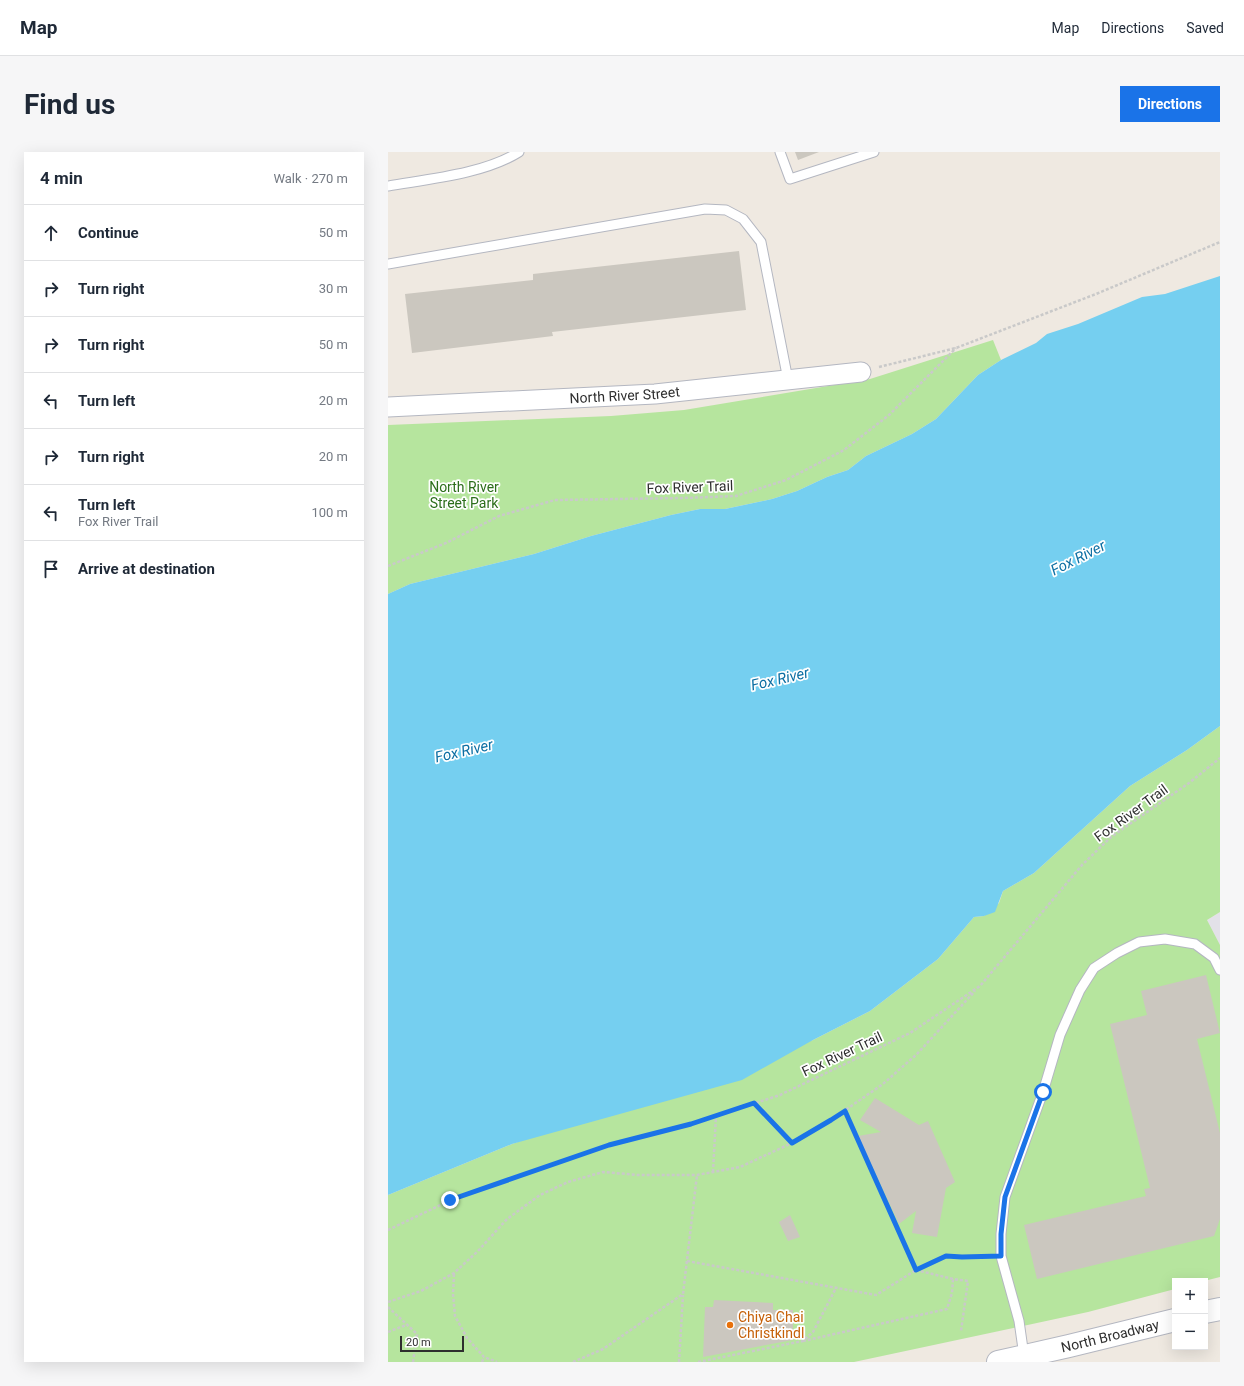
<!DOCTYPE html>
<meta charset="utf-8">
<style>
body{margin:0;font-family:Roboto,sans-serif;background:#f6f6f7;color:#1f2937}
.controls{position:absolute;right:12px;bottom:12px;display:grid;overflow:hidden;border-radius:0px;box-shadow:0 4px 16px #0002}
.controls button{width:36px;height:36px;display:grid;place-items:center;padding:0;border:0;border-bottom:1px solid #e0e1e3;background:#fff;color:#1f2937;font:20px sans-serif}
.scale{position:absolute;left:12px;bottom:10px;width:64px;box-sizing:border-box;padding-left:4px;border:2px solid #2e2e2e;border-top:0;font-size:11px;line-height:14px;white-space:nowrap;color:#2e2e2e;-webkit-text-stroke:3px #fff;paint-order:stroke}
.stop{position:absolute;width:12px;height:12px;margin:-9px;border:3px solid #1a73e8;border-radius:50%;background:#fff}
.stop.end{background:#1a73e8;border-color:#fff;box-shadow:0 1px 4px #0008}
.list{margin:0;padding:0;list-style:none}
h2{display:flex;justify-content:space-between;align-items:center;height:52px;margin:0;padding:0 16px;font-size:17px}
h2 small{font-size:13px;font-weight:400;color:#747a83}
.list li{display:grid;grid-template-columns:26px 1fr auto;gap:12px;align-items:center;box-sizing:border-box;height:56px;padding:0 16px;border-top:1px solid #e0e1e3}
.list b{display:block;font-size:15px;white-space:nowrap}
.list p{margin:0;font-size:13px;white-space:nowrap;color:#747a83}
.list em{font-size:13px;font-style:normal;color:#747a83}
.icon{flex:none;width:22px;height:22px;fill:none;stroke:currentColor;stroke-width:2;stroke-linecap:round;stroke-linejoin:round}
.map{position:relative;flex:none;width:832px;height:1210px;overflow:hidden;border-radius:0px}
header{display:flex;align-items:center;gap:24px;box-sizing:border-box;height:56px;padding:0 20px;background:#fff;border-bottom:1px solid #e0e1e3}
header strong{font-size:19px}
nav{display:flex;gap:22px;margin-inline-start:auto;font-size:14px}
.intro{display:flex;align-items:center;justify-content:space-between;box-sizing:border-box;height:96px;padding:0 24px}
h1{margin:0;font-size:28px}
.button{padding:10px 18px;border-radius:0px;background:#1a73e8;color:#fff;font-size:14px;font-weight:700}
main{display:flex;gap:24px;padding:0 24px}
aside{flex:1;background:#fff;border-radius:0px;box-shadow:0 4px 16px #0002}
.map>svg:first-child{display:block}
.industrial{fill:#e3e1e8}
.green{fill:#b6e59e}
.water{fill:#75cff0}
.building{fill:#cbc7bf}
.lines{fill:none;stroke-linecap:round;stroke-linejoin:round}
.lane-casing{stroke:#b4b7c1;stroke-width:11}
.street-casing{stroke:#b4b7c1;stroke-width:21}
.secondary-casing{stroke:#b4b7c1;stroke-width:24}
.path{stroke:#c9c9c9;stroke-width:2.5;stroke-dasharray:3 2;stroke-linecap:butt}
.lane{stroke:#fff;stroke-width:9}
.street{stroke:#fff;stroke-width:19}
.secondary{stroke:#fff;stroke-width:22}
.route{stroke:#1a73e8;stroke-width:5}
.food-dot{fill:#e8710a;stroke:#fff;stroke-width:1.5}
.labels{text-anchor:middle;stroke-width:3.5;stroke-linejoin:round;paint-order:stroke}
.street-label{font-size:14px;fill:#2e2e2e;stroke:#fff}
.park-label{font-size:14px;fill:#2c6e1b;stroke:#fff}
.food-label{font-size:14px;fill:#c56008;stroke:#fff;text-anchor:start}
.water-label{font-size:15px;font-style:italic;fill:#0d6fa3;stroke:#fff}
</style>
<header>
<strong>Map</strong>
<nav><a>Map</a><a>Directions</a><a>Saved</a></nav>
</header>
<div class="intro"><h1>Find us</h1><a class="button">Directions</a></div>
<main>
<aside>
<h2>4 min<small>Walk · 270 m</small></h2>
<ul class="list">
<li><svg class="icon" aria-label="ahead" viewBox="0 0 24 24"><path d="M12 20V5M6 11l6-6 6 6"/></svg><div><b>Continue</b></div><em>50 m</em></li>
<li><svg class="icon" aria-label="right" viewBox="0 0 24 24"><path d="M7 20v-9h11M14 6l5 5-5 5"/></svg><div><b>Turn right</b></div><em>30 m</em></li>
<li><svg class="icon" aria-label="right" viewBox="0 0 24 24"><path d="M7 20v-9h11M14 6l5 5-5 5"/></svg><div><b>Turn right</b></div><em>50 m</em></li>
<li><svg class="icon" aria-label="left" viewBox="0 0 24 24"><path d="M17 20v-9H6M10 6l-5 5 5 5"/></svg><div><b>Turn left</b></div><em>20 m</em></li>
<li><svg class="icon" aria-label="right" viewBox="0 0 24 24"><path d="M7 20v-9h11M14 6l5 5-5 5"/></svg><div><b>Turn right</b></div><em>20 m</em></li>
<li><svg class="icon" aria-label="left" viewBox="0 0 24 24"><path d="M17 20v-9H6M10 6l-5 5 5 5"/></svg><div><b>Turn left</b><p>Fox River Trail</p></div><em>100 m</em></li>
<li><svg class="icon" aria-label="arrive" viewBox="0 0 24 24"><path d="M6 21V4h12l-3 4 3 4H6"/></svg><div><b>Arrive at destination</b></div></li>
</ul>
</aside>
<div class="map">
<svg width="832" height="1210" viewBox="0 0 832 1210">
<rect width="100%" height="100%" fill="#efe9e1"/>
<path class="industrial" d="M832,760v33l-13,-25z"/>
<path class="green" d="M605,188l8,20 -23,15 -42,44 -24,15 -46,22 -18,14 -21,7 -30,14 -25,8 -47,10h-25l-29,6 -80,21 -57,18 -124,30 -22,10v-169l223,-9 73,-6 186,-31z
M832,574v186l-13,8 13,25v332l-16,4h-29v8l-87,23 -234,50h-466v-167l124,-51 301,-104 57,-29 68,-52 36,-42 10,-1 15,-13 4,-12 31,-18 96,-87 57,-36z"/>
<path class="water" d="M832,124v450l-33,24 -57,36 -96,87 -31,18 -8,21 -11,4 -10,1 -36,42 -68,52 -57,29 -71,40 -230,64 -124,51v-601l22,-10 124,-30 57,-18 80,-21 29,-6h25l47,-10 25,-8 30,-14 21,-7 18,-14 46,-22 24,-15 42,-44 23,-15 35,-17 11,-9 31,-10 64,-27 23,-3z"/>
<path class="building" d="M407,0h24l-21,8z
M351,99l7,59 -194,22 1,4 -141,17 -7,-59 128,-14v-6z
M818,823l14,58 -23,6 23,94v86l-6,17 -177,43 -13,-54 122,-29 -2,-7 6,-1 -40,-164 37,-9 -6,-24z
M487,946l44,27 9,-4 27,61 -9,6 -9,49 -25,-4 4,-22 -17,13 -41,-88 23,-4 -21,-12z
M402,1063l10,22 -12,4 -9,-19z
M326,1148l59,3v7h20v30l-90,17 2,-50h8z"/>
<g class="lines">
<g class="lane-casing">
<path id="lane" d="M392,0l10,27 84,-27
M0,34c41,-7 96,-12 131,-34
M0,112l317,-55 21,1 17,9 18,23 27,138
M636,1204l-5,-35 -18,-65v-22l4,-37 38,-105 17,-57 20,-45 14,-22 23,-15 22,-11 26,-3 30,5 19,14 6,12"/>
</g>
<g class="street-casing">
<g id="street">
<path id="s1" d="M0,255l267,-13 206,-22"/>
</g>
</g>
<g class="secondary-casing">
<g id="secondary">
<path d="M817,1160l15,-3"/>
<path id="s2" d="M610,1210l71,-16 106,-26"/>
</g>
</g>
<path class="path" d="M491,215l77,-19 140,-54 124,-52
M0,414l58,-23 53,-27 56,-16 129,-2 52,-2 50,-16 58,-30 45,-35 67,-67
M366,951l38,40
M325,1020l3,-56
M0,1078l63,-30 158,-55 82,-21 89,-29 130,-62 70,-47 102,-121 29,-28 78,-54 31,-25
M299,1109l189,34 40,-25 -71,-159
M528,1118l37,9 15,2 -7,50
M528,1118l31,-14 14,1 25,-1
M66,1122l-1,20 2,22 12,22 17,19 13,5
M0,1150l33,-11 33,-18 24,-22 29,-32 33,-24 28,-13 35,-10 35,3h59l43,-8 52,-24 39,-23 52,-36 34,-30 58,-63
M0,1155l29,27 -4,28
M0,1180l18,-7
M415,1189l144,-32 5,-16 1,-14
M94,1210l2,-5
M185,1210l30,-13 80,-55 14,-119
M291,1210l4,-67
M310,1210l105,-21 10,-9 23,-44"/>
<use href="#lane" class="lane"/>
<use href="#street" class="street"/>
<use href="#secondary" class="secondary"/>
</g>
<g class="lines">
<path class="route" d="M62,1048l159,-55 82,-21 63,-21 38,40 39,-23 14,-9 71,159 30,-14 16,1 39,-1v-22l4,-37 38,-105"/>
</g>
<circle class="food-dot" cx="342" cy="1173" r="4"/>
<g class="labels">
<g class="street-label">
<text dy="5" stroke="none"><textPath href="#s1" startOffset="237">North River Street</textPath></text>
<text transform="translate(302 335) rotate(-2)" y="5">Fox River Trail</text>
<text transform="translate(743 661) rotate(-36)" y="5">Fox River Trail</text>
<text transform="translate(454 902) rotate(-25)" y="5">Fox River Trail</text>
<text dy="5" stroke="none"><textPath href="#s2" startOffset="115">North Broadway</textPath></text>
</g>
<g class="park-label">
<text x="76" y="340">North River<tspan x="76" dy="16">Street Park</tspan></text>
</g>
<g class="food-label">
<text x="350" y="1170">Chiya Chai<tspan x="350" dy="16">Christkindl</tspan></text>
</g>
<g class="water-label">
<text transform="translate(690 406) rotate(-27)" y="5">Fox River</text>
<text transform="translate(392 527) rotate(-13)" y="5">Fox River</text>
<text transform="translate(76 599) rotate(-13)" y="5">Fox River</text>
</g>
</g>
</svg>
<div class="controls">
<button>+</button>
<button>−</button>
</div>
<div class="scale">20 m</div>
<div class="stop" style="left:655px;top:940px"></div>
<div class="stop end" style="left:62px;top:1048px"></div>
</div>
</main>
